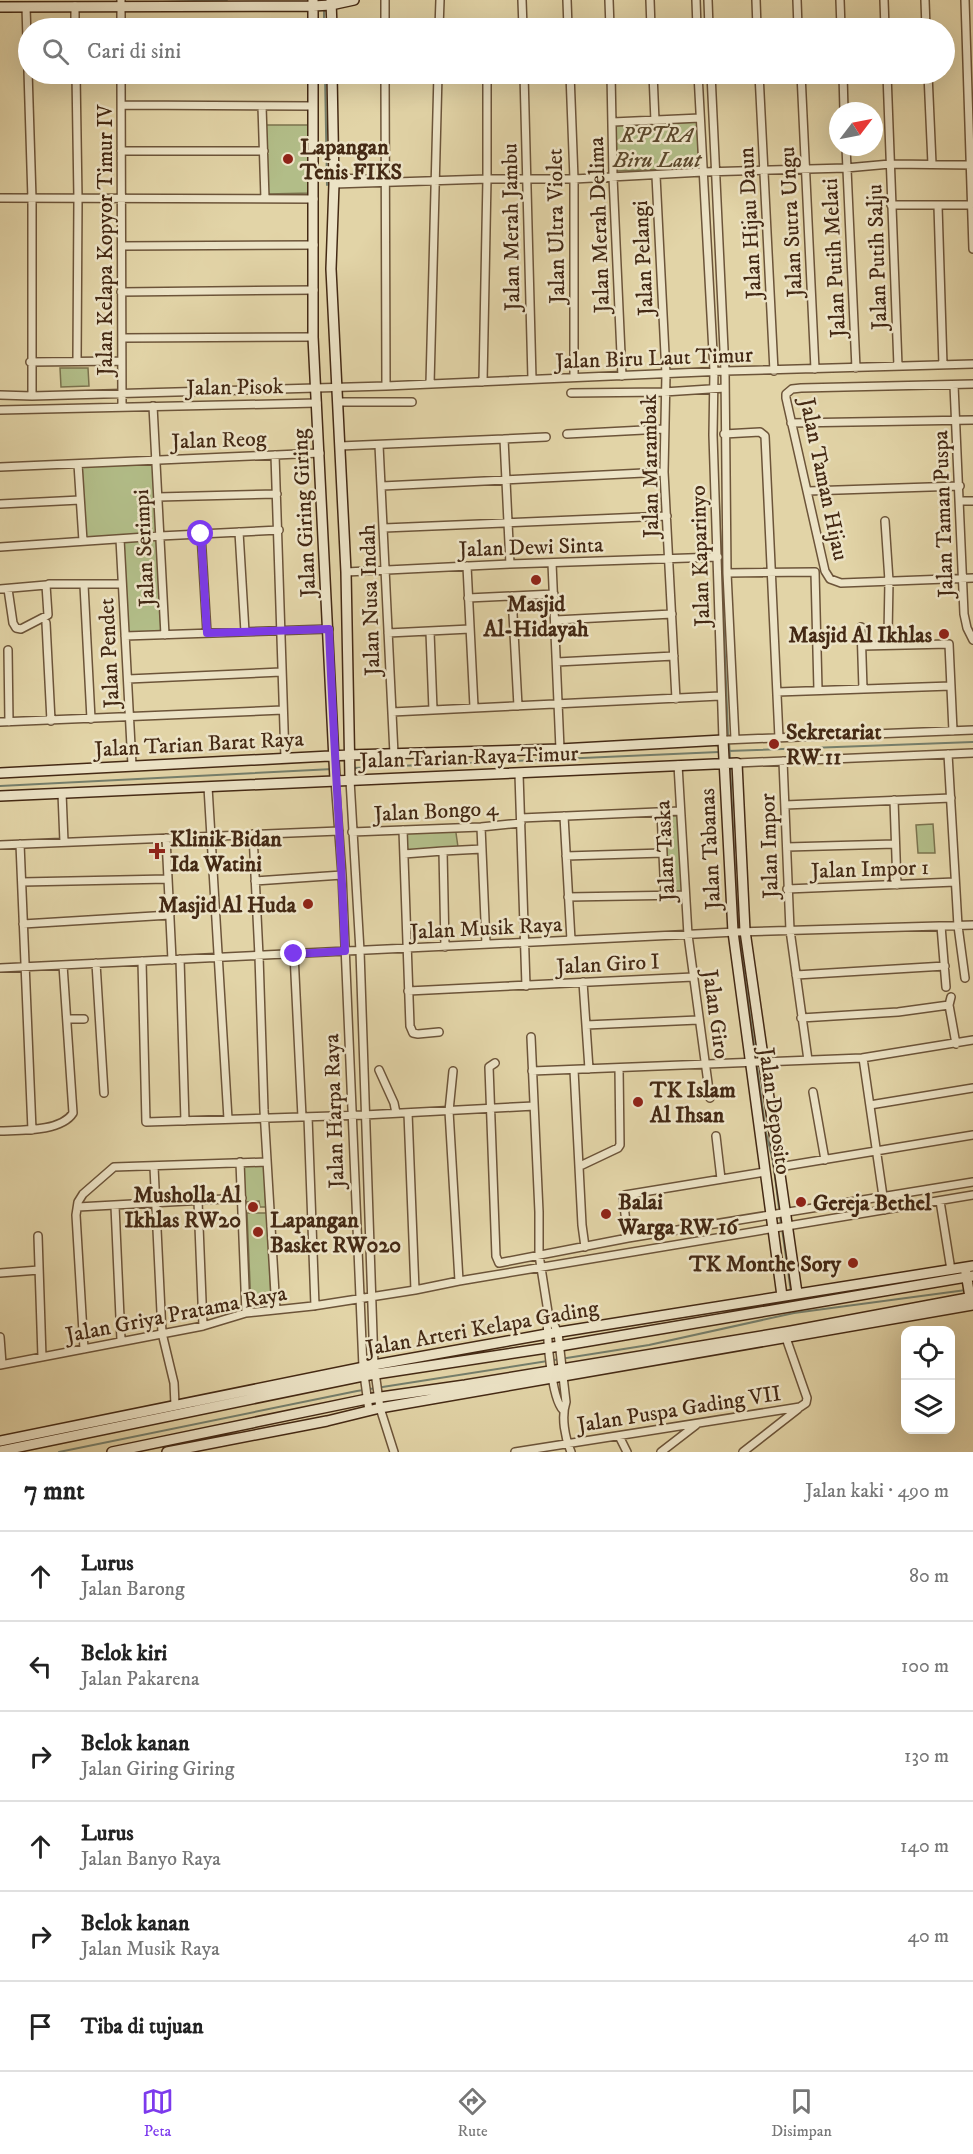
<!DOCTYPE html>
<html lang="id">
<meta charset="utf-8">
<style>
body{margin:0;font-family:"IM FELL DW Pica",serif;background:#f6f6f6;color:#222}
.controls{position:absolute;right:18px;bottom:18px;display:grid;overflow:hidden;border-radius:12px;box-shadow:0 6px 24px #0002}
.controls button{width:54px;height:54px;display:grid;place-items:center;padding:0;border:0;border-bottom:2px solid #e0e0e0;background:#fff;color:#222;font:30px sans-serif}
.compass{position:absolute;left:829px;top:102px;width:54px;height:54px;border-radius:50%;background:#fff;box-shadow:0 6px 24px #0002;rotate:58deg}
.stop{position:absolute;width:18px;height:18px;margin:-14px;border:4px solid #7c3aed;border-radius:50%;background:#fff}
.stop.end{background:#7c3aed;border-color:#fff;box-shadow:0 2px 6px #0008}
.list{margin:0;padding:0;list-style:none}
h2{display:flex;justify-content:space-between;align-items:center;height:78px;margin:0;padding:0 24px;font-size:26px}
h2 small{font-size:20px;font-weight:400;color:#767676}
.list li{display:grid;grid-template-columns:39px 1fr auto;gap:18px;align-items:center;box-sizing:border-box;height:90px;padding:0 24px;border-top:2px solid #e0e0e0}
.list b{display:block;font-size:22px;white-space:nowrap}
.list p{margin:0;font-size:20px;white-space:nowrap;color:#767676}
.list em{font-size:20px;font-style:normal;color:#767676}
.icon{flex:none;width:33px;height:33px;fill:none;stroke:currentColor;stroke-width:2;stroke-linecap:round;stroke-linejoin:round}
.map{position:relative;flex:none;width:973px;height:1452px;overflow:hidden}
.search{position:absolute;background:#fff;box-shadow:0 6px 24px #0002;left:18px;right:18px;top:18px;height:66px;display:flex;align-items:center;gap:15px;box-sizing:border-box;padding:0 21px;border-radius:33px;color:#767676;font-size:22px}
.sheet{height:618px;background:#fff}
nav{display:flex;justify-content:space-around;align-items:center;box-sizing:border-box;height:84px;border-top:2px solid #e0e0e0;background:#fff;font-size:16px;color:#767676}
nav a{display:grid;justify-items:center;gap:3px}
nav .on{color:#7c3aed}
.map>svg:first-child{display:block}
.green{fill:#b2bd88;stroke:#7b734e;stroke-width:1.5}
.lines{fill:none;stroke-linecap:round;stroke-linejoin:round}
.stream{stroke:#757f6c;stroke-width:2}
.street-casing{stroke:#6c5439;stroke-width:10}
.secondary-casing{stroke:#442914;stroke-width:12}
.street{stroke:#ece3c6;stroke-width:7}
.secondary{stroke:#ece3c6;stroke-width:9}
.route{stroke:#7c3aed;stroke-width:8}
.poi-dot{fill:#8f2418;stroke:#ece3c6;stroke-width:2}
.labels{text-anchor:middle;stroke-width:5;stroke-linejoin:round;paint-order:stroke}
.park-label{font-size:22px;font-style:italic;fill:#5a472b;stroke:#ece3c6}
.poi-label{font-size:22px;font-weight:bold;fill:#442914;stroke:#ece3c6;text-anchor:start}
.street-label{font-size:22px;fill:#442914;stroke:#ece3c6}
</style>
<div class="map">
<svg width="973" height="1452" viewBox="0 0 973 1452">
<rect width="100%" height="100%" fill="#e2d4a7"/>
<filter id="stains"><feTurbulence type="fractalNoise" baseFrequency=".00333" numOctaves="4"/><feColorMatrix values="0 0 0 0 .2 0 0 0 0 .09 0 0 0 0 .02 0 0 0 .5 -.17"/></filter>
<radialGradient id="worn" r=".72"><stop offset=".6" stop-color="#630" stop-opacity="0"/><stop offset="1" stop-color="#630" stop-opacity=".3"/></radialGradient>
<path class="green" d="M697,122l2,46 -82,3 -1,-46z
M265,125h45l2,68 -45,1z
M60,368h28l1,18 -28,1z
M153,463l8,168 -33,2 -5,-97 -38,1 -3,-71z
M665,816h15l2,77h-13z
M933,824l2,29h-17l-2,-28z
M455,826l3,21 -53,5v-21z
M264,1164l2,43h-6l-1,-6 -13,1v5h-2l-1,-42z
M247,1213h22l2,93 -20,1z"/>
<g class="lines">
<path class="stream" d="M162,2l65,-2
M324,9v19
M325,74l2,111
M719,502l9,233
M729,741l1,18
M728,751l245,-9
M730,765l7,154 29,214 7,28 8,63
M353,768l366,-16
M0,786l333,-17
M782,1229l9,63
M59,1452l298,-61 292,-46 145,-32 172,-23"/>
<g class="street-casing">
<path id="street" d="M121,0v28
M385,0v28
M522,0l1,28
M567,0l1,28
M609,0l1,28
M650,0l1,28
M696,0l1,28
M708,0l1,28
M756,0l1,28
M797,0l1,28
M840,0l1,28
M884,0l1,28
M925,0l1,28
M965,0l8,249
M75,6v22
M26,7l6,192v197
M439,28l1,-28
M494,28h29
M76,74l2,125 -1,162
M121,74l1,333
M385,74l1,312
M524,74l8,305
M570,74l4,105v198
M611,74l2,103 9,199
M653,74l2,47
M698,74l16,297 -1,64 10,305 250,-10
M711,74l14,297 2,202 8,166
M759,74l15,297
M801,74l14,295
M843,74l1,37
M887,74l11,292
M928,74l4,90
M122,105l190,1
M262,106l3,93
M613,122l87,-4
M846,147l10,221
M121,151h143
M656,176l10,198 -2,98 12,227
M334,178l31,1 4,3
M334,184l153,-5h87l129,-7 143,-4 44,-4 83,1
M0,198l314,1
M891,205h79
M938,206l5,159
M122,246l192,-1
M121,292l193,-2
M122,338l191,-1
M30,362l91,-1
M483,382l4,-203v-105
M430,384l8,-310
M973,384l-172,4 -9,1 -6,5v4l39,173 5,8 11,4 132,-5
M954,385l10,229 3,14 6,12
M571,393l93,-1 61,-4
M0,395l32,1 354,-10 339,-15 248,-7
M338,402h74
M153,406l12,229
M0,410l317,-7
M791,423l182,-3
M567,434l96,-5
M724,434l36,-2 5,4 14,302
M504,439l42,-2
M379,445l15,309
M340,446l164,-7 6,125
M275,455l10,303
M78,464l5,77
M0,467l320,-14
M382,486l282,-14
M808,491l152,-5
M158,497l119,-3
M960,501h13
M0,504l80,-4
M885,521l4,60 -1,54
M384,528l283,-12
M239,532l6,100
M201,534l6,99
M120,539l12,226
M0,547l160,-11 119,-6
M552,563l8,186
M467,566l7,141
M346,572l164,-8 208,-7
M727,573l88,-1 3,118
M49,584h73
M84,585l7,134
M0,589l46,-4 2,30 -27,14 -5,-1 -3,-5 -5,-34
M512,596l6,110
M468,598l86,-4
M556,620l116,-6
M46,623l5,98
M861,627l2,62
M430,632l3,78
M388,633l82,-4
M125,636l204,-7
M862,646l87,-2 4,87
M8,650l1,72
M557,662l117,-6
M128,679l153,-7
M777,692l174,-6
M392,712l328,-16
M0,722l283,-12
M948,754l10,172 7,52
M783,761l7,169 18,130
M737,763l236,-10
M678,765l10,170 22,163
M519,774l7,212
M335,780l7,95 21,492 6,44
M350,780l10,171 14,414 6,43 14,44
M208,787l20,332
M62,793l2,49
M894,800l3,85
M785,805l166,-7
M661,812l4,84
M564,816l7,124
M521,818l159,-7
M481,827l5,117
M403,830l7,196 3,7 5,1 21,-2
M352,832l129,-5 40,-4
M253,834l6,122 5,154 12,200
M166,838l6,122
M20,844l12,286
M0,845l339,-14
M787,847l108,-3
M404,854l39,-3
M566,856l97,-3
M255,881l87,-6
M22,882l146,-3
M787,889l168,-7
M568,897l116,-2
M23,924l147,-9
M941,926l5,61
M445,947l-2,-96 39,-2
M294,954l8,163
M180,959l5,162
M142,961l4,161 218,-7 170,-9
M96,963l8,130
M0,968l736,-36 237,-7
M796,975l149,-9
M583,982l6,87
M408,991l285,-14
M951,997l-2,8 7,39
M801,1018l97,-6 51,-7
M67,1019h17
M586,1025l112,-5
M531,1037l8,175v43l9,57 10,21 8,69c-5,15 -1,36 5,50
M863,1058l22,152
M495,1063l-6,4 7,189 3,7 129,-25 345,-56
M379,1070l15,33 2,10
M574,1070l8,155 3,22
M453,1071l-4,40 10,170
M532,1071l330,-13 111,-18
M813,1092l12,68
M870,1105l103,-17
M408,1113l7,177
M308,1117l7,189
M0,1131c20,-1 61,1 73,-18l-10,-148
M716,1136l5,43
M240,1162l6,151
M580,1166l38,-18 2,-3 -1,-77
M154,1167l8,166 12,50 1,22
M779,1167l194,-32
M198,1201l5,125
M940,1201l11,69
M115,1206l6,134
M78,1207l164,-9
M38,1236l4,121
M628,1238l-5,-40 2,-3 140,-23
M0,1273l39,-3
M548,1314c-2,18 3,84 15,96
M0,1337l2,27
M84,1349l-8,-134 2,-13 5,-8 31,-27 153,-5
M0,1365l203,-39 43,-13 67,-7 102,-16 44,-9 514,-86
M619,1436l8,16
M515,1452l285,-45 6,-4 1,-5 -21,-60
M661,1452l35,-27
M743,1452l55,-43"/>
</g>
<g class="secondary-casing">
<path id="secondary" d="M331,1l1,27
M0,7l313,-1 18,-1 23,-5
M313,28v-28
M313,74v263l22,443
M332,74l2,110 -3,85 15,303 4,208
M0,773l349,-18 211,-6 163,-9 10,192 49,364
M0,796l737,-33 8,168 52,362
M966,1273l5,30
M0,1441l374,-76 173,-31 426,-68
M0,1451l363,-75 197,-30 413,-70
M112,1452l255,-53 98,-14 326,-54 182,-34
M167,1452l160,-31 53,-13 593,-103"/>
</g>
<use href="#street" class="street"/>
<use href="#secondary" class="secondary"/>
</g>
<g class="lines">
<path class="route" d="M201,534l6,99 122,-4c4,107 12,215 16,322l-51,3"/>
</g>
<g class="poi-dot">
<circle cx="288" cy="159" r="6"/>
<circle cx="536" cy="580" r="6"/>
<circle cx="944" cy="634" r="6"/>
<circle cx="774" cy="744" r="6"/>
<path d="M154 842h6v6h6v6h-6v6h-6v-6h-6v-6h6z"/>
<circle cx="308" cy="904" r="6"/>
<circle cx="638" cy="1102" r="6"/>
<circle cx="801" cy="1202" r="6"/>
<circle cx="253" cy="1207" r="6"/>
<circle cx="606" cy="1214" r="6"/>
<circle cx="258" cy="1232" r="6"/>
<circle cx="853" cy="1263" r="6"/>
</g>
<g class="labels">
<g class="park-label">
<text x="657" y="142">RPTRA<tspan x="657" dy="25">Biru Laut</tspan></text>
</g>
<g class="poi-label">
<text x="300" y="154">Lapangan<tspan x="300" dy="25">Tenis FIKS</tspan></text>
<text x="536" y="611" text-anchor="middle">Masjid<tspan x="536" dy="25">Al-Hidayah</tspan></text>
<text x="932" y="642" text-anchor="end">Masjid Al Ikhlas</text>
<text x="786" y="739">Sekretariat<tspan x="786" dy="25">RW 11</tspan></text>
<text x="170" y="846">Klinik Bidan<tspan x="170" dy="25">Ida Watini</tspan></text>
<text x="296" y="912" text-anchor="end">Masjid Al Huda</text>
<text x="650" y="1097">TK Islam<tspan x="650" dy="25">Al Ihsan</tspan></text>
<text x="241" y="1202" text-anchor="end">Musholla Al<tspan x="241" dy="25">Ikhlas RW20</tspan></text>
<text x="618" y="1209">Balai<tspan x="618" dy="25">Warga RW 16</tspan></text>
<text x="813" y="1210">Gereja Bethel</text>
<text x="270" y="1227">Lapangan<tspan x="270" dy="25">Basket RW020</tspan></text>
<text x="841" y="1271" text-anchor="end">TK Monthe Sory</text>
</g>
<g class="street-label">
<text transform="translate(790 222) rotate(-93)" y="8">Jalan Sutra Ungu</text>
<text transform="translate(749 223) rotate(-93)" y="8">Jalan Hijau Daun</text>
<text transform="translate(598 225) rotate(-92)" y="8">Jalan Merah Delima</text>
<text transform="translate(555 226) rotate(-91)" y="8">Jalan Ultra Violet</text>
<text transform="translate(510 227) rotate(-91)" y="8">Jalan Merah Jambu</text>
<text transform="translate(104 240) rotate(-90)" y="8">Jalan Kelapa Kopyor Timur IV</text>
<text transform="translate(876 257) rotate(-92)" y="8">Jalan Putih Salju</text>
<text transform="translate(642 258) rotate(-93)" y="8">Jalan Pelangi</text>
<text transform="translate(833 258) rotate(-93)" y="8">Jalan Putih Melati</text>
<text transform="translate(654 357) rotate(-2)" y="8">Jalan Biru Laut Timur</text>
<text transform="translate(235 386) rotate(-1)" y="8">Jalan Pisok</text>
<text transform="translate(219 439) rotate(-2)" y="8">Jalan Reog</text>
<text transform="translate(649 466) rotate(-91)" y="8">Jalan Marambak</text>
<text transform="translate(825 479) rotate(78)" y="8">Jalan Taman Hijau</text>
<text transform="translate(303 513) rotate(-93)" y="8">Jalan Giring Giring</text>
<text transform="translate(942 514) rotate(-92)" y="8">Jalan Taman Puspa</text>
<text transform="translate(531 546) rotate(-2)" y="8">Jalan Dewi Sinta</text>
<text transform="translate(143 548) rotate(-93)" y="8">Jalan Serimpi</text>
<text transform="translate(699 556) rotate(-92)" y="8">Jalan Kaparinyo</text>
<text transform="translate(369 600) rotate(-92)" y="8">Jalan Nusa Indah</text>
<text transform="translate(108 653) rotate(-93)" y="8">Jalan Pendet</text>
<text transform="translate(199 743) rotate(-3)" y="8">Jalan Tarian Barat Raya</text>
<text transform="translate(469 756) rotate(-2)" y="8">Jalan Tarian Raya Timur</text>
<text transform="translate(436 810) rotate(-3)" y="8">Jalan Bongo 4</text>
<text transform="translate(768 846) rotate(-92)" y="8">Jalan Impor</text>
<text transform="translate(709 849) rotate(-93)" y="8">Jalan Tabanas</text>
<text transform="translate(664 851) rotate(-93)" y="8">Jalan Taska</text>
<text transform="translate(870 868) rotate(-2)" y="8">Jalan Impor 1</text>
<text transform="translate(486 927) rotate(-3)" y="8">Jalan Musik Raya</text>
<text transform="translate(608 963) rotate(-3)" y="8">Jalan Giro I</text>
<text transform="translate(717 1014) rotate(82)" y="8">Jalan Giro</text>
<text transform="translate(333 1111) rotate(-92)" y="8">Jalan Harpa Raya</text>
<text transform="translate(776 1111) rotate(82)" y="8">Jalan Deposito</text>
<text transform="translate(176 1313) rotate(-11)" y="8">Jalan Griya Pratama Raya</text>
<text transform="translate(482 1327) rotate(-10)" y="8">Jalan Arteri Kelapa Gading</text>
<text transform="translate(679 1408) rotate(-9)" y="8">Jalan Puspa Gading VII</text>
</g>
</g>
<rect width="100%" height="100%" filter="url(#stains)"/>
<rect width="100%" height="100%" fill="url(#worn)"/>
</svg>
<div class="controls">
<button><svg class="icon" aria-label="locate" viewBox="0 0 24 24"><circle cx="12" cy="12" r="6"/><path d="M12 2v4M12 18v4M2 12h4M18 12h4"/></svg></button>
<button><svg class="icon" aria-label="layers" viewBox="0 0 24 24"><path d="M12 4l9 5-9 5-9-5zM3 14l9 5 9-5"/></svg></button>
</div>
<svg class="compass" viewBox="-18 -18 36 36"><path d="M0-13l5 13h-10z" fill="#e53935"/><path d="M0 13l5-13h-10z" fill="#767676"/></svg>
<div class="stop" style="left:201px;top:534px"></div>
<div class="stop end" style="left:294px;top:954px"></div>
<div class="search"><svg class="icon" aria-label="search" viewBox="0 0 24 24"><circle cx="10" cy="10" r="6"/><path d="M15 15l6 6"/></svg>Cari di sini</div>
</div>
<section class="sheet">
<h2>7 mnt<small>Jalan kaki · 490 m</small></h2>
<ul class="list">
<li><svg class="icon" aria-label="ahead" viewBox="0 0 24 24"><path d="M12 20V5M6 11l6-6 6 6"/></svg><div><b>Lurus</b><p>Jalan Barong</p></div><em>80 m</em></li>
<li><svg class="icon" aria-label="left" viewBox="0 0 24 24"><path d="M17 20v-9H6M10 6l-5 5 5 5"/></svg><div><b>Belok kiri</b><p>Jalan Pakarena</p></div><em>100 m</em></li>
<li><svg class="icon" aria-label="right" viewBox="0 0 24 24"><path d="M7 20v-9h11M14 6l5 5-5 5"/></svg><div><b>Belok kanan</b><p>Jalan Giring Giring</p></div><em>130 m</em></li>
<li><svg class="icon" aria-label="ahead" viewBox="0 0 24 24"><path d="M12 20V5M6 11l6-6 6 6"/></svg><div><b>Lurus</b><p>Jalan Banyo Raya</p></div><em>140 m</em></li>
<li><svg class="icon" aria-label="right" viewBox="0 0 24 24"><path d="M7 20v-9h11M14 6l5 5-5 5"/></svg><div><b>Belok kanan</b><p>Jalan Musik Raya</p></div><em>40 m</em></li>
<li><svg class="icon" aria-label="arrive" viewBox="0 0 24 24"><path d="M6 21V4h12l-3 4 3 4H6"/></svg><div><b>Tiba di tujuan</b></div></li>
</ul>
</section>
<nav>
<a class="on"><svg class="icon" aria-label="map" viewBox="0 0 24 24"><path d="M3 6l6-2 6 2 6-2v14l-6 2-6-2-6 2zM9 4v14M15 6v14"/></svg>Peta</a>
<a><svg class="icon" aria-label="directions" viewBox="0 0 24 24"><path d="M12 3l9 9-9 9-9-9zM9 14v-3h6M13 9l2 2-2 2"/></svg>Rute</a>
<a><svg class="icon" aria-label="saved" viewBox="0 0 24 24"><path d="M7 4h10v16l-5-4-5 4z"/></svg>Disimpan</a>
</nav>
